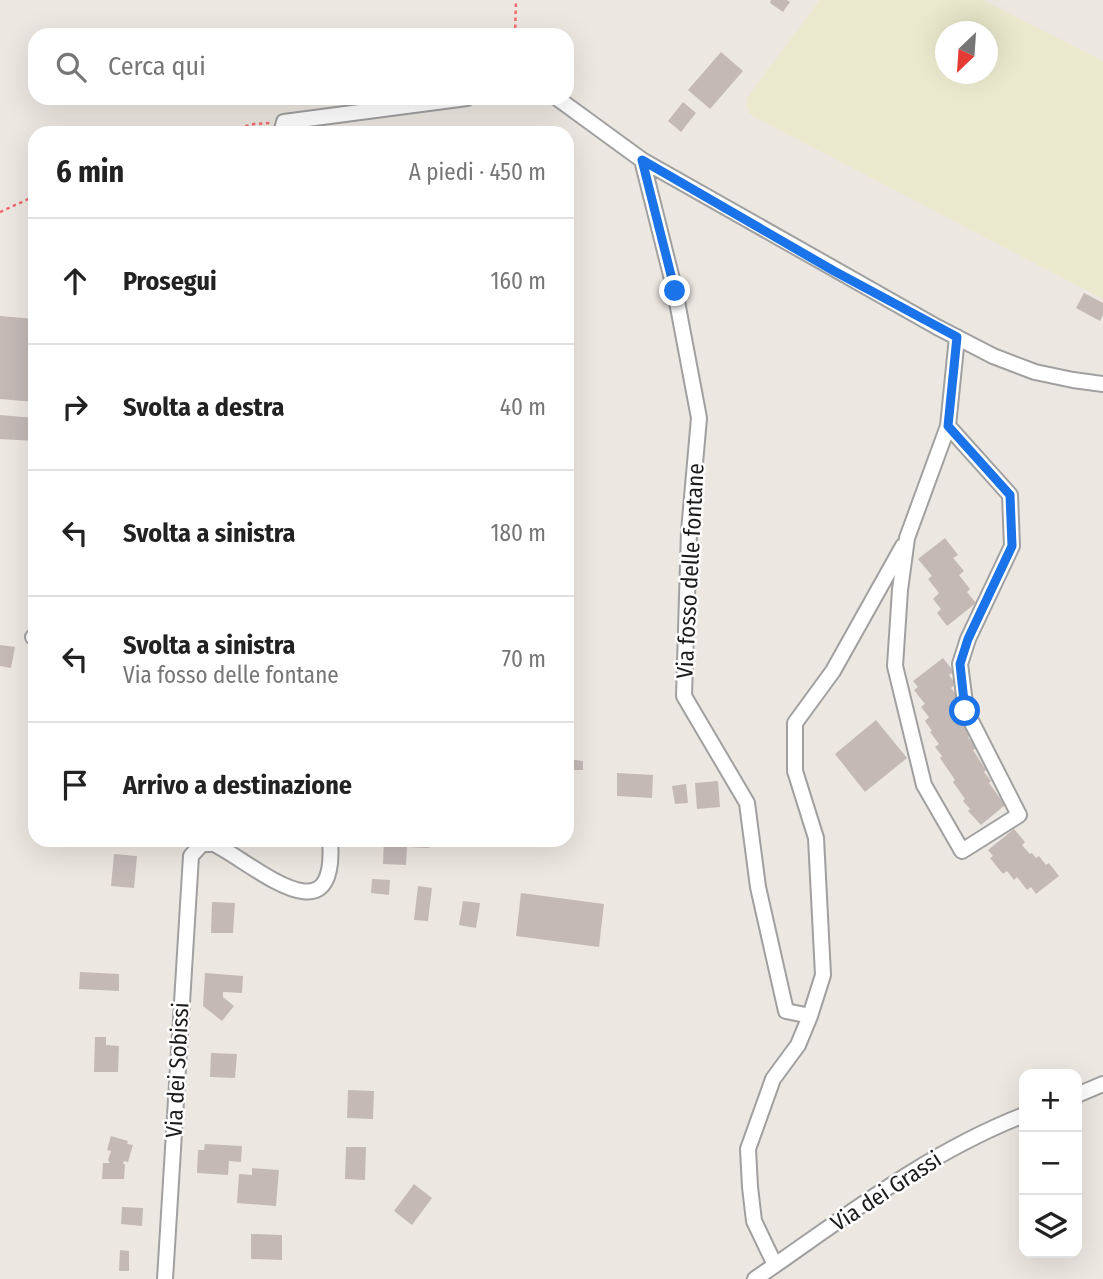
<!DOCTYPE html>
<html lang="it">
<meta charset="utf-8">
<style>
body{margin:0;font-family:"Fira Sans Condensed",sans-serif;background:#f2f2f2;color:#222}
.controls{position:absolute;right:21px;bottom:21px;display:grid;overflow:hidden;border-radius:14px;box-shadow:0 7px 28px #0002}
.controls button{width:63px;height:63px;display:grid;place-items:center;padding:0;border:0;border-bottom:2px solid #e0e0e0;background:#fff;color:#222;font:35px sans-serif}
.compass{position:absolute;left:935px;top:21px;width:63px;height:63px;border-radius:50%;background:#fff;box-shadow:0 7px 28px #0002;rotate:205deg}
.stop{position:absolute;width:21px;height:21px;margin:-16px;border:5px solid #1a73e8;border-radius:50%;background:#fff}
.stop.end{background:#1a73e8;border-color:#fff;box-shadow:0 2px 7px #0008}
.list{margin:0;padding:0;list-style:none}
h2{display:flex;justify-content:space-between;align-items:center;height:91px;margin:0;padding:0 28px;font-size:30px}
h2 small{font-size:23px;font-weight:400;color:#767676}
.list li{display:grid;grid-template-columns:46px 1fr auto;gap:21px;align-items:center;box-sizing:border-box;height:126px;padding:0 28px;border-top:2px solid #e0e0e0}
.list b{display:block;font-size:26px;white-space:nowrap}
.list p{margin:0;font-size:23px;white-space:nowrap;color:#767676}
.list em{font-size:23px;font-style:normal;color:#767676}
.icon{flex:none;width:38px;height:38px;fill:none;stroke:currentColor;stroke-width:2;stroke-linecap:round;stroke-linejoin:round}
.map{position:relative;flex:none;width:1103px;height:1279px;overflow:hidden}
.search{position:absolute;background:#fff;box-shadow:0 7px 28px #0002;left:28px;top:28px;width:546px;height:77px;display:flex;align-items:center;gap:18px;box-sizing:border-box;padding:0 24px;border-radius:21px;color:#767676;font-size:26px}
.panel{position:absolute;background:#fff;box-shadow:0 7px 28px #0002;left:28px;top:126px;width:546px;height:721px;border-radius:21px}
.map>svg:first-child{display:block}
.farmland{fill:#ebe9cd;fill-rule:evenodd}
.building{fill:#c4b9b5}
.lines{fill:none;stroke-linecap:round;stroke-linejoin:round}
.minor-casing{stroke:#a0a0a0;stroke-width:18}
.path{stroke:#f46b72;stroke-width:2.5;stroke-dasharray:3.5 3.5;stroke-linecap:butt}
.minor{stroke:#fff;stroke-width:14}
.route{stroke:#1a73e8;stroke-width:9}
.labels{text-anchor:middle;stroke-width:5;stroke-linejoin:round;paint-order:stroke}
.street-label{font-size:23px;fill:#1c1c1c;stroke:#fff}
</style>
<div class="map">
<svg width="1103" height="1279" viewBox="0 0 1103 1279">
<rect width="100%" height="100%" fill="#ede7e1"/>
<path class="farmland" d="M820,0h163l120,61v238l-354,-185 -3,-15zM946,32h42v42h-42z"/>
<path class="building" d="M771,0h16l3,2 -7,10 -13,-9z
M721,52l22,19 -33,38 -22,-19z
M683,102l13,11 -15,19 -13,-11z
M1084,293l19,10v12l-3,6 -24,-13z
M0,316l35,3v83l-35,-3z
M0,415l35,3v23l-35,-2z
M945,538l13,17 -5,3 11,13 -5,4 11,14 -3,3 9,11 -29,23 -10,-13 4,-4 -8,-10 6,-6 -11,-14 4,-3 -14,-17z
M0,645l15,2 -4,21 -11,-2z
M943,658l11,14 -5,3 7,9 -5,4 8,10 -4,3 9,12 -4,3 8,9 -3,2 6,8 -3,2 9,11 -4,2 13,20 -2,2 7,9 -2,2 16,22 -24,20 -13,-14 2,-2 -7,-8 2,-2 -12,-17 2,-2 -15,-22 2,-2 -7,-9 4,-3 -9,-12 2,-1 -7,-10 4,-4 -8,-10 4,-3 -11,-14 4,-3 -5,-6z
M876,720l31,38 -42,34 -30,-38z
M567,759l16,2v9h-9l-1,13 -6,-1z
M617,773l36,2 -1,23 -35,-2z
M718,781l2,26 -23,2 -2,-26z
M686,784l2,19 -13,1 -3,-18z
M1014,829l11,13 -3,3 8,9 2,-1 4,5 3,-2 7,9 3,-2 10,13 -23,18 -5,-7 -4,3 -10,-13 -3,3 -7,-9 -4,3 -13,-16 3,-2 -5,-6z
M384,840h45v8l-22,-1 -1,18 -23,-1z
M114,854l23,2 -3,32 -23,-2z
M372,879l18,1 -1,15 -18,-2z
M418,886l14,2 -4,33 -14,-1z
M521,893l83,11 -5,43 -83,-11z
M463,901l17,2 -4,25 -17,-3z
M212,902l23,1 -2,30h-22z
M80,972l39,2v17l-40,-2z
M205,973l38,3 -1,17 -19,-1v5l11,9 -12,15 -19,-15z
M95,1037h11v8l13,1 -1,26h-24z
M211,1053l26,1 -2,24 -25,-1z
M348,1090l26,1 -1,28 -26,-1z
M111,1136l17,5 -1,3 6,1 -5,17 -4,-1 -1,3h2l-1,15h-22l1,-16h7l-2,-3 3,-9 -4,-1z
M205,1144l37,2 -1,16 -12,-1 -1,14 -31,-2 1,-23h6z
M346,1147h20l-1,33 -20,-1z
M252,1168l27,2 -3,36 -39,-3 2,-29 13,1z
M414,1184l18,14 -20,27 -18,-14z
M122,1207l21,1 -1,18 -21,-2z
M251,1234l31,1v25l-31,-1z
M120,1250l9,1v20h-10z"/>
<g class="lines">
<g class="minor-casing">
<path id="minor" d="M557,98l85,62 295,167 56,29 42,16 38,8 30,4
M281,133l3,-11 183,-24
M642,160l33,131 24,127 -10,113 -5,165 63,107 11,84 28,124 24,5 -12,29 -25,34 -25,70 2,38 4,34 21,44
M948,426l62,69 2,51 -44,93 -8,25 6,47 53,104 -57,36 -38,-66 -29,-119 5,-76 7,-52 41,-112 9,-89
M33,637h2
M810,1016l13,-41 -7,-137 -21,-67v-48l38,-52 70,-125
M1077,1095l26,-11
M165,1279l26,-423 11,-12h12c39,19 124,99 116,-4
M755,1279c86,-59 171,-126 269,-164"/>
</g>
<path class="path" d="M515,35l1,-35
M218,133l36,-9 17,-1
M0,212l35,-16"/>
<use href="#minor" class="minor"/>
</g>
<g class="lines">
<path class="route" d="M675,291l-33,-131 192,111 123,66 -9,89 62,69 2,51 -44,93 -8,25 5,47"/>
</g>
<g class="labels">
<g class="street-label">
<text transform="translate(690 571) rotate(-87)" y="8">Via fosso delle fontane</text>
<text transform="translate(177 1070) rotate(-87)" y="8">Via dei Sobissi</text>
<text transform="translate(886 1191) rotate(-33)" y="8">Via dei Grassi</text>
</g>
</g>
</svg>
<div class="controls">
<button>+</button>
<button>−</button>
<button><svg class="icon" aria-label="layers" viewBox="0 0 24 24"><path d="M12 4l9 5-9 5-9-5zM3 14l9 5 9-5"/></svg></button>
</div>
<svg class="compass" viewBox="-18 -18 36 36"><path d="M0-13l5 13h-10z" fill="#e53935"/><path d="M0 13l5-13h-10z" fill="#767676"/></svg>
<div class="stop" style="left:965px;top:711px"></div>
<div class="stop end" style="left:675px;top:291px"></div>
<div class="search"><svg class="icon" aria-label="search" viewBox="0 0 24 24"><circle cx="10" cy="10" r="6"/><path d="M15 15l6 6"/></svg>Cerca qui</div>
<section class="panel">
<h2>6 min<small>A piedi · 450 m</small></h2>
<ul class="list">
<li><svg class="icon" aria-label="ahead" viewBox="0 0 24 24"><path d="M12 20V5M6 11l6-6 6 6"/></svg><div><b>Prosegui</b></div><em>160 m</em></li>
<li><svg class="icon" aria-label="right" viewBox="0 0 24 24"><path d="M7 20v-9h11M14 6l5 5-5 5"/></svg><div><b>Svolta a destra</b></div><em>40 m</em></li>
<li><svg class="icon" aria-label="left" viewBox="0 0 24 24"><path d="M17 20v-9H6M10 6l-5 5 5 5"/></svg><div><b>Svolta a sinistra</b></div><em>180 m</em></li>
<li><svg class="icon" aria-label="left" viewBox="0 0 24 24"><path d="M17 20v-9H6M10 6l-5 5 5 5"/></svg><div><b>Svolta a sinistra</b><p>Via fosso delle fontane</p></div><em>70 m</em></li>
<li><svg class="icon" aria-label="arrive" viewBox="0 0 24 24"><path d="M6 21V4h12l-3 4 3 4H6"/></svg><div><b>Arrivo a destinazione</b></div></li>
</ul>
</section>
</div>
